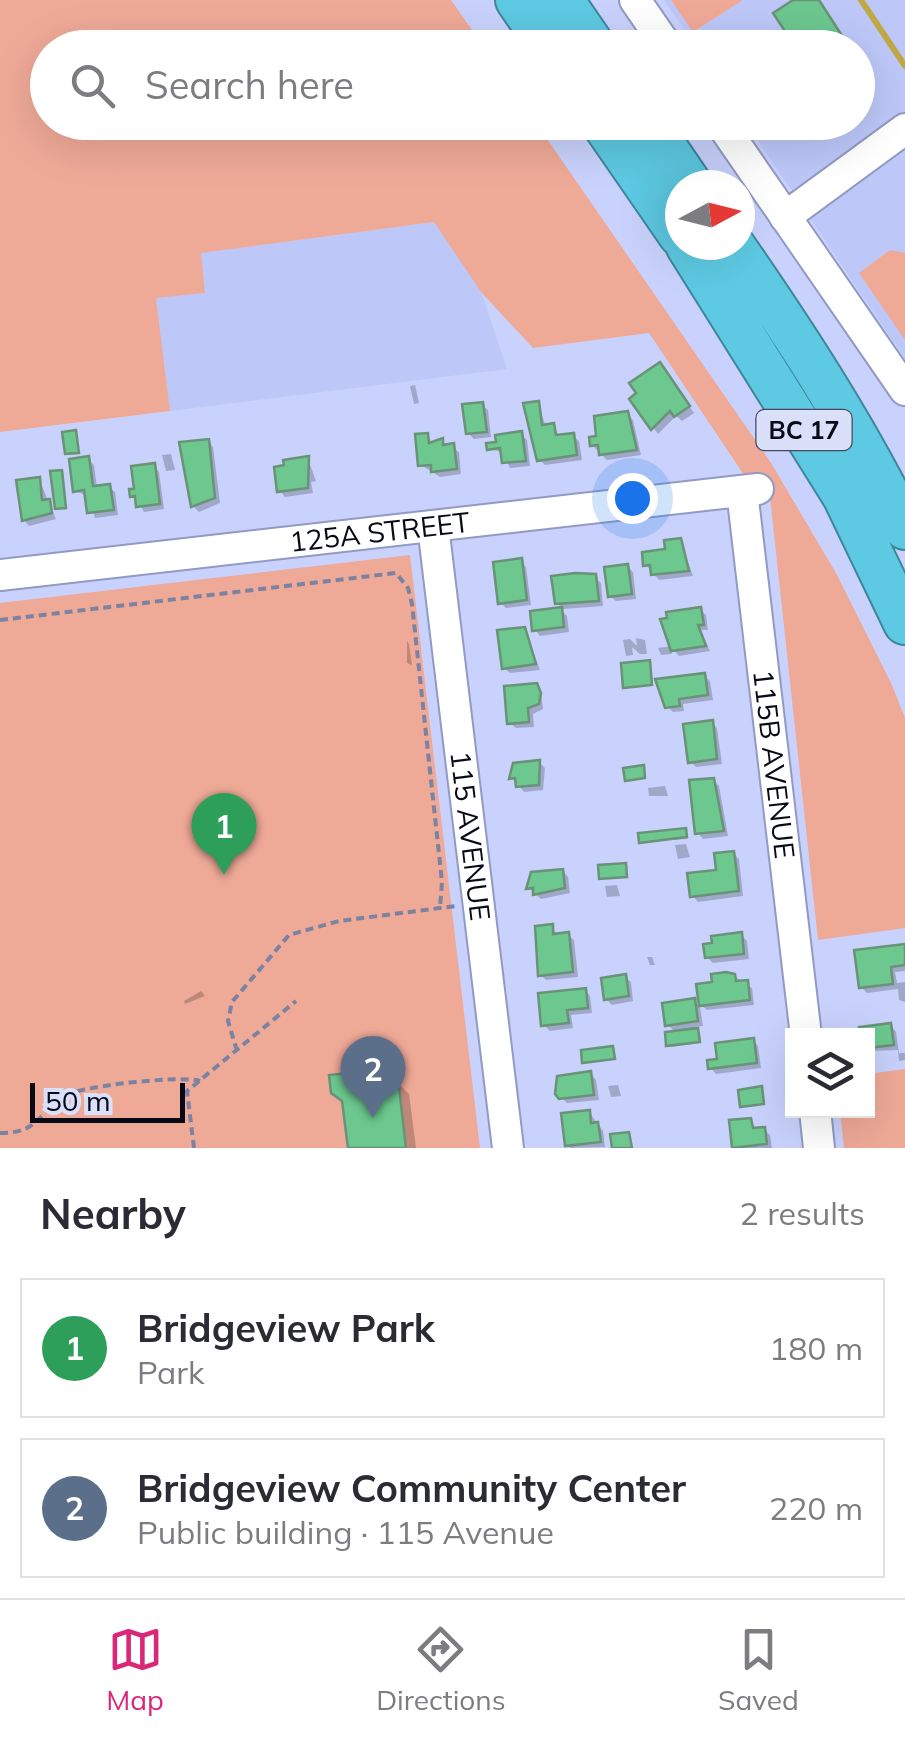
<!DOCTYPE html>
<meta charset="utf-8">
<style>
body{margin:0;font-family:Mulish,sans-serif;background:#f2f2f3;color:#2b2b33}
.controls{position:absolute;right:30px;bottom:30px;display:grid;overflow:hidden;border-radius:0px;box-shadow:0 10px 40px #0002}
.controls button{width:90px;height:90px;display:grid;place-items:center;padding:0;border:0;border-bottom:2px solid #e1e1e2;background:#fff;color:#2b2b33;font:50px sans-serif}
.compass{position:absolute;left:665px;top:170px;width:90px;height:90px;border-radius:50%;background:#fff;box-shadow:0 10px 40px #0002;rotate:83deg}
.scale{position:absolute;left:30px;bottom:25px;width:155px;box-sizing:border-box;padding-left:10px;border:5px solid #080a18;border-top:0;font-size:28px;line-height:35px;white-space:nowrap;color:#080a18;-webkit-text-stroke:8px #dae0fa;paint-order:stroke}
.you{position:absolute;left:632px;top:498px;width:35px;height:35px;margin:-25px;border:8px solid #fff;border-radius:50%;background:#1a73e8;box-shadow:0 0 0 15px #1a73e833}
.badge{display:grid;place-items:center;width:65px;height:65px;border-radius:50%;background:#db2777;color:#fff;font-size:32px;font-weight:700}
.pin{position:absolute;translate:-50% -82px;filter:drop-shadow(0 2px 5px #0008)}
.pin::after{content:'';position:absolute;top:52px;width:35px;height:30px;background:inherit;clip-path:polygon(0 0,100% 0,50% 100%)}
.list{margin:0;padding:0;list-style:none}
h2{display:flex;justify-content:space-between;align-items:center;height:130px;margin:0;padding:0 40px;font-size:42px}
h2 small{font-size:32px;font-weight:400;color:#7c7c81}
.list li{display:grid;grid-template-columns:65px 1fr auto;gap:30px;align-items:center;box-sizing:border-box;height:140px;margin:0 20px 20px;padding:0 20px;border:2px solid #e1e1e2;border-radius:0px}
.list b{display:block;font-size:38px;white-space:nowrap}
.list p{margin:0;font-size:32px;white-space:nowrap;color:#7c7c81}
.list em{font-size:32px;font-style:normal;color:#7c7c81}
.icon{flex:none;width:55px;height:55px;fill:none;stroke:currentColor;stroke-width:2;stroke-linecap:round;stroke-linejoin:round}
.map{position:relative;flex:none;width:905px;height:1148px;overflow:hidden}
.search{position:absolute;background:#fff;box-shadow:0 10px 40px #0002;left:30px;right:30px;top:30px;height:110px;display:flex;align-items:center;gap:25px;box-sizing:border-box;padding:0 35px;border-radius:55px;color:#7c7c81;font-size:38px}
.sheet{height:450px;background:#fff}
nav{display:flex;justify-content:space-around;align-items:center;box-sizing:border-box;height:140px;border-top:2px solid #e1e1e2;background:#fff;font-size:28px;color:#7c7c81}
nav a{display:grid;justify-items:center;gap:5px}
nav .on{color:#db2777}
.map>svg:first-child{display:block}
.built{fill:#bdc8f9}
.green{fill:#efa997}
.shadow{fill:#0003}
.lines{fill:none;stroke-linecap:round;stroke-linejoin:round}
.stream{stroke:#c0a845;stroke-width:6}
.building{fill:#6cc88f;stroke:#6a9277;stroke-width:2.5}
.minor-casing{stroke:#919ac2;stroke-width:34}
.highway-casing{stroke:#3f869b;stroke-width:46}
.path{stroke:#7c82a1;stroke-width:4;stroke-dasharray:8 5;stroke-linecap:butt}
.minor{stroke:#fff;stroke-width:30}
.highway{stroke:#5dc9e2;stroke-width:42}
.labels{text-anchor:middle;stroke-width:8;stroke-linejoin:round;paint-order:stroke}
.shield{fill:#dae0fa;stroke:#474a5c;stroke-width:2.5}
.shield-label{font-size:25px;font-weight:bold;fill:#080a18}
.street-label{font-size:28px;fill:#080a18;stroke:#dae0fa}
</style>
<div class="map">
<svg width="905" height="1148" viewBox="0 0 905 1148">
<rect width="100%" height="100%" fill="#c9d2fc"/>
<path class="built" d="M664,0h241v359l-159,-236 112,-1v-74l-162,-1z
M435,222l46,70 26,77 -337,42 -14,-113 49,-5 -5,-40z"/>
<path class="green" d="M0,0h451l33,47 -436,1v74l488,1 235,340 65,110 56,112 13,33v210l-87,12 -49,-452 -11,-14 -14,1 -95,-142 -116,15 -52,-56 -47,-70 -233,31 4,40 -49,5 14,113 -170,21z
M671,0h72l-50,32z
M890,250l15,3v87l-46,-67z
M410,555l70,593h-480v-545z
M905,1069v79h-61l-4,-37 28,-1v-36z"/>
<path class="shadow" d="M665,371l29,42 -12,8 -6,-5 -18,18 -26,-35z
M415,385l4,18 -5,1 -4,-18z
M538,403l8,24 7,-1 7,11 13,-1 6,5 3,19 -37,5 -6,-6z
M482,405l6,5 3,27 -17,2 -6,-6z
M627,414l6,6 8,35 -34,5 -15,-15z
M521,434l6,6 3,26 -20,2 -7,-15 -14,-5z
M427,436l6,8 9,-3 17,11 2,22 -21,3 -19,-12z
M208,441l5,6 7,56 -21,9 -6,-6z
M171,454l4,16 -9,1 -4,-16z
M88,459l6,6 3,23 12,-1 6,5 3,23 -23,3 -7,-22 -13,-5z
M308,459l8,22 -5,1 2,11 -28,4 -5,-6z
M154,466l5,6 5,37 -20,3 -11,-21z
M39,479l17,40 -27,7 -5,-6z
M680,540l13,36 -34,4 -13,-15z
M521,561l5,6 5,38 -25,3 -5,-5z
M628,567l5,5 3,27 -20,2 -6,-5z
M595,577l6,6 2,23 -40,3 -6,-6z
M561,610l6,6 2,16 -29,4 -5,-6z
M700,610l6,5 2,15h-7l9,21 -31,5 -8,-9 1,7 -11,1 -3,-7 14,-2z
M525,630l15,40 -30,3 -6,-5z
M636,638l9,2 2,14h-7l-8,-7 1,8 -7,1 -3,-16 7,-1 7,7z
M407,641l2,3 3,21 -5,-2z
M704,676l6,5 3,19 -30,4 1,7 -11,1 -6,-6z
M536,686l5,6 2,17 -10,5 1,13 -18,1 -6,-5z
M712,723l5,5 5,36 -26,3 -6,-6z
M539,762l6,6 -2,22 -19,2 -12,-14z
M713,780l6,6 9,50 -25,3 -5,-6z
M665,786l3,10h-19l-1,-8z
M685,830l3,9 -46,3z
M686,844l4,13 -12,2 -3,-14z
M733,853l6,6 4,37 -45,6 -5,-6z
M563,871l5,6 2,16 -29,6 -12,-11z
M617,885l3,11 -13,1 -2,-11z
M552,926l6,10 10,-1 6,5 4,37 -32,3 -5,-5z
M741,935l6,6 2,18 -36,4 -6,-6z
M905,946v25l-10,1 2,11 8,-1v20l-6,-2 -1,-11 -31,4 -6,-6z
M647,957h5l3,8h-5z
M734,976l18,12 2,17 -47,5 -6,-5z
M625,977l6,5 2,19 -21,4 -6,-6z
M585,990l5,6 2,17 -21,2 2,13 -23,3 -6,-6z
M201,991l4,5 -20,8 -1,-3z
M694,1001l6,6 3,19 -9,1 7,16 -30,4 5,-14 -9,-9z
M891,1026l5,6 3,21h6v7l-6,1 -1,-11 -30,1v-15z
M753,1040l5,6 3,22 -45,6 -5,-6z
M591,1074l5,6 3,20 -32,3 -6,-6z
M396,1081l13,13 7,54h-65l-6,-44 -12,-12z
M618,1085l3,11 -10,1 -3,-11z
M589,1112l14,19 2,16 -35,1 -3,-3z
M750,1120l7,10 7,-1 6,6 2,13h-37l-3,-25z"/>
<g class="lines">
<path class="stream" d="M861,0l44,66"/>
</g>
<path class="building" d="M793,0h26l31,48h-54l-23,-35z
M660,362l30,44 -16,11 -4,-6 -19,19 -22,-31 7,-6 -7,-10z
M539,401l3,24 12,-2 2,12 18,-2 3,22 -40,6 -14,-58z
M483,402l4,30 -21,2 -4,-30z
M628,411l9,39 -38,5 -1,-10 -8,1 -1,-9 7,-1 -2,-20z
M76,430l3,23 -14,1 -3,-22z
M522,431l4,30 -24,2 -2,-15 -13,2 -1,-7 10,-1 -1,-7z
M428,433l1,10 14,-5v7l11,-2 3,26 -26,3v-7l-13,1 -3,-32z
M209,439l6,59 -24,9 -12,-65z
M89,456l4,30 17,-2 4,26 -27,3 -3,-23 -11,2 -4,-33z
M309,456l-1,32 -31,4 -3,-25 10,-2 -1,-5z
M155,463l5,41 -24,3 -1,-11 -5,1 -1,-8h5l-3,-23z
M62,470l4,38 -11,1 -5,-38z
M40,477l2,23 8,-1 2,14 -30,8 -6,-41z
M681,538l8,33 -38,4 -1,-10 -7,1 -1,-14 23,-3 -1,-9z
M522,558l5,42 -29,4 -5,-42z
M628,564l4,30 -24,3 -4,-30z
M575,573l21,1 3,27 -44,3 -4,-28z
M562,607l2,20 -32,4 -2,-20z
M701,607l3,18h-6l8,21 -35,5 -11,-32 7,-1 -1,-6z
M525,627l11,37 -34,5 -5,-39z
M650,660l2,25 -29,3 -2,-25z
M705,673l3,22 -29,4 1,7 -15,2 -10,-29z
M537,683l4,10 -2,11 -11,4 1,14 -22,2 -3,-38z
M713,720l4,39 -29,4 -5,-39z
M540,760l-1,25 -23,2 -1,-9 -6,1 4,-16z
M644,765l1,13 -20,3 -2,-13z
M714,778l10,53 -29,3 -6,-54z
M686,828l1,9 -48,6 -1,-10z
M734,851l5,40 -49,6 -3,-24 29,-3 -2,-17z
M626,863l1,14 -28,2 -1,-14z
M563,869l2,19 -32,7v-7l-7,1 5,-17z
M553,924v10l16,-2 4,40 -35,4 -3,-50z
M742,932l2,22 -39,4 -2,-14 9,-1 -1,-7z
M905,944v21l-14,2 2,17 -34,4 -5,-38z
M726,972l9,2 1,7 12,-1 2,20 -51,6 -3,-22 16,-2 -1,-8z
M626,974l3,22 -25,4 -3,-22z
M586,988l2,20 -21,2 2,13 -28,3 -3,-33z
M695,998l3,23 -33,5 -3,-23z
M891,1023l3,22 -26,3v-12h-8l-1,-9z
M698,1028l2,14 -34,4 -1,-14z
M754,1038l3,25 -49,6 -1,-9 10,-1 -2,-16z
M613,1046l2,13 -33,4 -1,-13z
M385,1069l13,10 8,69h-58l-6,-47 -11,-8 -2,-18z
M591,1071l3,24 -35,4 -4,-5 2,-18z
M762,1086l2,18 -24,3 -2,-17z
M590,1110l1,13 7,-1 3,20 -36,4 -4,-33z
M751,1118l2,10 12,-1 2,17 -35,4 -3,-28z
M629,1132l3,16h-20l-2,-14z"/>
<g class="lines">
<g class="minor-casing">
<g id="minor">
<path d="M635,0l33,48"/>
<path d="M720,122l185,268"/>
<path d="M785,217l120,-88"/>
<path id="s1" d="M742,491l64,545"/>
<path id="s2" d="M433,526l75,622"/>
<path id="s3" d="M0,575l758,-86"/>
<path d="M815,1110l4,38"/>
</g>
</g>
<g class="highway-casing">
<path id="highway" d="M517,0l33,48
M562,0l33,48
M602,122l78,113
M648,122l43,63
M687,245l157,251 61,127
M733,245c63,91 123,183 172,283"/>
</g>
<path class="path" d="M0,620l396,-47 12,15 4,16 30,278 -2,26
M237,1051l-9,-30 4,-19 57,-67 50,-14 117,-15
M0,1133c41,0 37,-21 66,-38 16,-9 116,-20 134,-14
M194,1148l-7,-57 109,-90"/>
<use href="#minor" class="minor"/>
<use href="#highway" class="highway"/>
</g>
<g class="labels">
<rect class="shield" x="756.5" y="410" width="95" height="40" rx="8"/>
<g class="shield-label">
<text x="804" y="439">BC 17</text>
</g>
<g class="street-label">
<text dy="10" stroke="none"><textPath href="#s3" startOffset="382">125A STREET</textPath></text>
<text dy="10" stroke="none"><textPath href="#s1" startOffset="275">115B AVENUE</textPath></text>
<text dy="10" stroke="none"><textPath href="#s2" startOffset="312">115 AVENUE</textPath></text>
</g>
</g>
</svg>
<div class="controls">
<button><svg class="icon" aria-label="layers" viewBox="0 0 24 24"><path d="M12 4l9 5-9 5-9-5zM3 14l9 5 9-5"/></svg></button>
</div>
<svg class="compass" viewBox="-18 -18 36 36"><path d="M0-13l5 13h-10z" fill="#e53935"/><path d="M0 13l5-13h-10z" fill="#7c7c81"/></svg>
<div class="scale">50 m</div>
<div class="you"></div>
<div class="pin badge" style="left:224px;top:875px;background:#2e9e5b">1</div>
<div class="pin badge" style="left:373px;top:1118px;background:#5c6f8a">2</div>
<div class="search"><svg class="icon" aria-label="search" viewBox="0 0 24 24"><circle cx="10" cy="10" r="6"/><path d="M15 15l6 6"/></svg>Search here</div>
</div>
<section class="sheet">
<h2>Nearby<small>2 results</small></h2>
<ul class="list">
<li><span class="badge" style="background:#2e9e5b">1</span><div><b>Bridgeview Park</b><p>Park</p></div><em>180 m</em></li>
<li><span class="badge" style="background:#5c6f8a">2</span><div><b>Bridgeview Community Center</b><p>Public building · 115 Avenue</p></div><em>220 m</em></li>
</ul>
</section>
<nav>
<a class="on"><svg class="icon" aria-label="map" viewBox="0 0 24 24"><path d="M3 6l6-2 6 2 6-2v14l-6 2-6-2-6 2zM9 4v14M15 6v14"/></svg>Map</a>
<a><svg class="icon" aria-label="directions" viewBox="0 0 24 24"><path d="M12 3l9 9-9 9-9-9zM9 14v-3h6M13 9l2 2-2 2"/></svg>Directions</a>
<a><svg class="icon" aria-label="saved" viewBox="0 0 24 24"><path d="M7 4h10v16l-5-4-5 4z"/></svg>Saved</a>
</nav>
